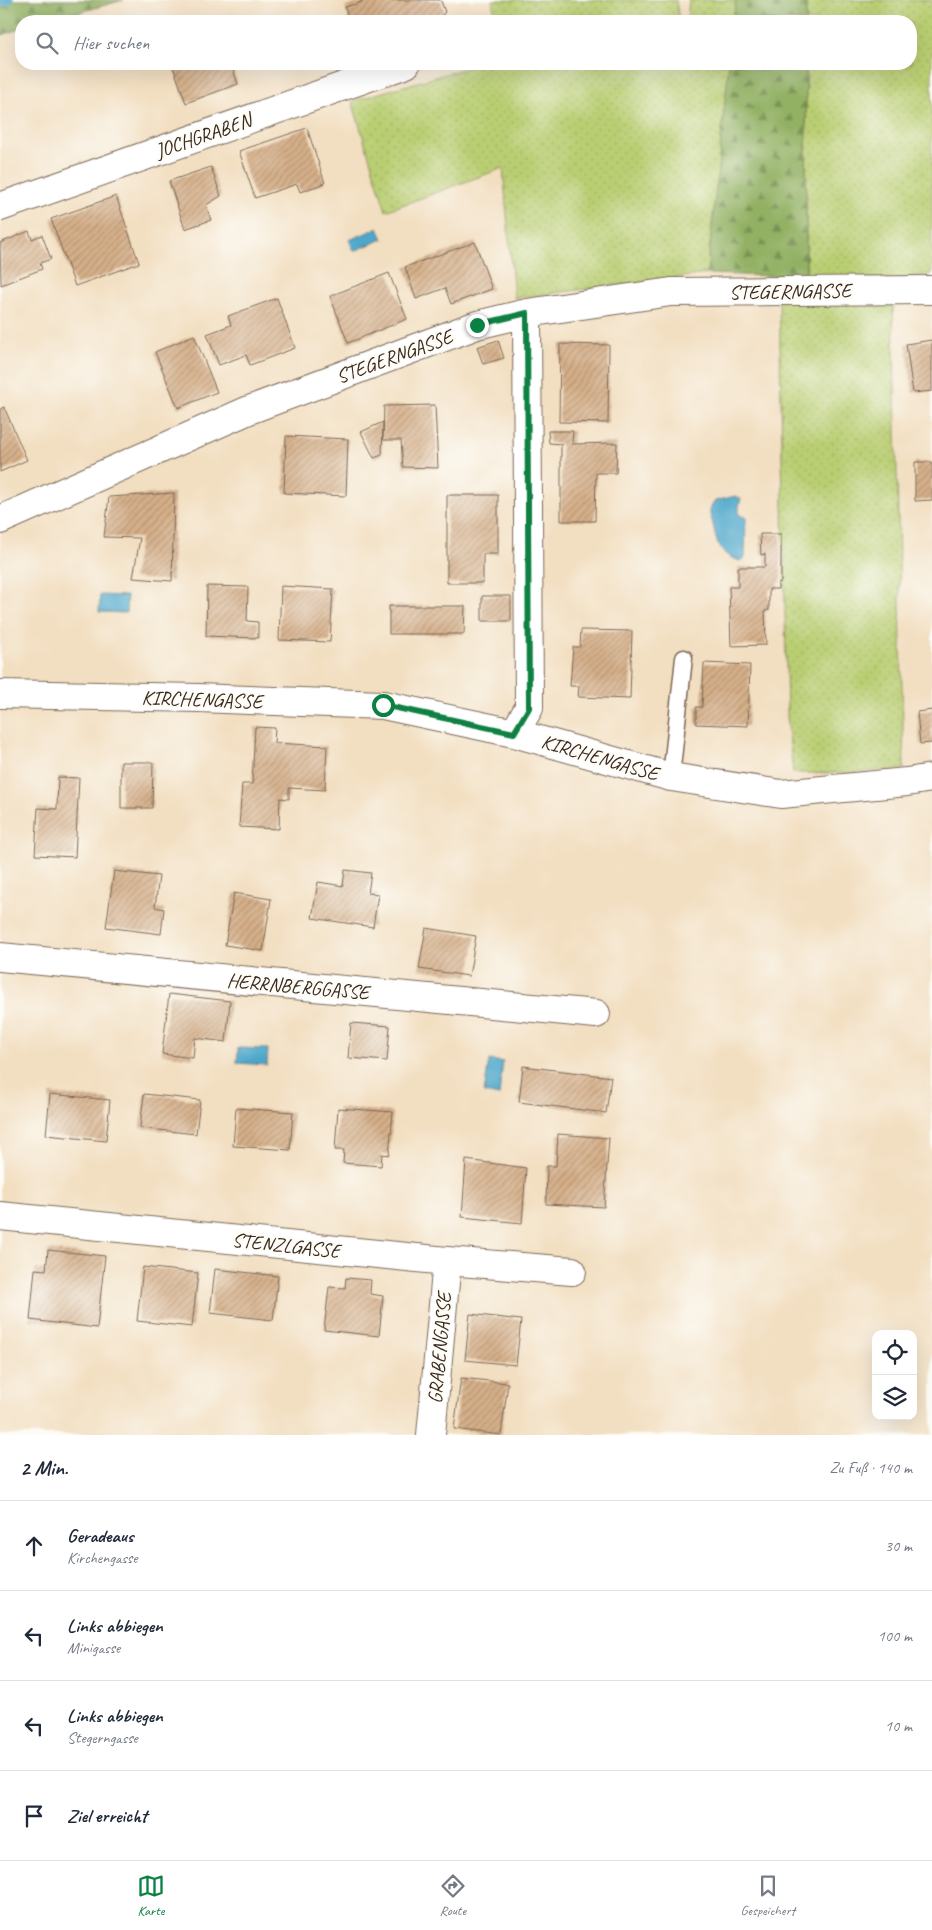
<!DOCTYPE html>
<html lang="de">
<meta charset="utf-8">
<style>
body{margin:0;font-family:Caveat,sans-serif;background:#f6f6f7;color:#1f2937}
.controls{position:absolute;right:15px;bottom:15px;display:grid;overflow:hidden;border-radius:10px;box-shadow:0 5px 20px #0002}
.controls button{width:45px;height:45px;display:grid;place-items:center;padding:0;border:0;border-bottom:1px solid #e0e1e3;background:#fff;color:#1f2937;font:25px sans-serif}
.stop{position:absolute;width:15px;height:15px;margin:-11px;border:4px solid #0b8043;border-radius:50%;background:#fff}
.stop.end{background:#0b8043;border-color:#fff;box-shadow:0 1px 5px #0008}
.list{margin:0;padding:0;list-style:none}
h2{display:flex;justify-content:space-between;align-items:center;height:65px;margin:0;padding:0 20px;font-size:21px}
h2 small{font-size:16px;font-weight:400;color:#747a83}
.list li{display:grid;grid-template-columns:32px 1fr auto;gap:15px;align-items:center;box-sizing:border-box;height:90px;padding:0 20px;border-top:1px solid #e0e1e3}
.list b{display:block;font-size:19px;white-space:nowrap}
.list p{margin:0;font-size:16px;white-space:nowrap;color:#747a83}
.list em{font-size:16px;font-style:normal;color:#747a83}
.icon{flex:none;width:28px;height:28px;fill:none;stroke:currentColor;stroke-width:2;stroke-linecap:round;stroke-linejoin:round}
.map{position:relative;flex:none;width:932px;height:1435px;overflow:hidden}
.search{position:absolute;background:#fff;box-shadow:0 5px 20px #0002;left:15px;right:15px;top:15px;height:55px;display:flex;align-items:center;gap:12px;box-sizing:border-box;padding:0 18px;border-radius:20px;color:#747a83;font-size:19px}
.sheet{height:425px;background:#fff}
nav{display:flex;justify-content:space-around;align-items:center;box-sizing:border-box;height:70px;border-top:1px solid #e0e1e3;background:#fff;font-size:14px;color:#747a83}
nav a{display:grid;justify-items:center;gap:2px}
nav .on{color:#0b8043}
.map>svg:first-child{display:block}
.grass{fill:url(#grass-dots);stroke:#7a7c48}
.forest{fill:url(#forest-firs);stroke:#666e41}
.water{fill:#4ea7cb;stroke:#446874}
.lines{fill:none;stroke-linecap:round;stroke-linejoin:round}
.stream{stroke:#4ea7cb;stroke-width:9}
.building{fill:url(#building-hatch)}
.service-casing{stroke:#7b6957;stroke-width:19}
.minor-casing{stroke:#7b6957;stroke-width:30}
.service{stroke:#fff;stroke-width:16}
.minor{stroke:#fff;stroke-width:28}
.route{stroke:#0b8043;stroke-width:6}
.labels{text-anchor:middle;stroke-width:4.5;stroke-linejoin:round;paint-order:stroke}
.street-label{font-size:20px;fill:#3b2a1e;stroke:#fdfcf7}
</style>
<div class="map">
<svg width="932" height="1435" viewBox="0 0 932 1435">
<defs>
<pattern id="grass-dots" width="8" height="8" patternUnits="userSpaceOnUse" patternTransform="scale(1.25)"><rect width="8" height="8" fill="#b9ce72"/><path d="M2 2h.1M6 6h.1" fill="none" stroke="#a0b162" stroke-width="1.8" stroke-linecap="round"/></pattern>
<pattern id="forest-firs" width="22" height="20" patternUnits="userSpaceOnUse" patternTransform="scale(1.25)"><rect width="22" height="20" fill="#92b164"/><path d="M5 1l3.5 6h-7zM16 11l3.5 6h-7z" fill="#789052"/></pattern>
<pattern id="building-hatch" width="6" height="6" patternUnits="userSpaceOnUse" patternTransform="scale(1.25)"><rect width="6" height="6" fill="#d6b08a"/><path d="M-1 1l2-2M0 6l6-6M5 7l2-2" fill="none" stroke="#af8f70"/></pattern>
</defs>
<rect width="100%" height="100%" fill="#fdfcf7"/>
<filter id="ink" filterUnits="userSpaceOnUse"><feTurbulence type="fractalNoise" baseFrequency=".02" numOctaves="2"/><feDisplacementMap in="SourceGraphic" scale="10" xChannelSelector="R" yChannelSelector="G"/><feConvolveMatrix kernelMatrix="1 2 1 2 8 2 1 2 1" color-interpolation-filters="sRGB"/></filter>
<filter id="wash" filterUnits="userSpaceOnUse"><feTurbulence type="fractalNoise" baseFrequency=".0096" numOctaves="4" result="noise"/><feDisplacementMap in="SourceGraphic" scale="20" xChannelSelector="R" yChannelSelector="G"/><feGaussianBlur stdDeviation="1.12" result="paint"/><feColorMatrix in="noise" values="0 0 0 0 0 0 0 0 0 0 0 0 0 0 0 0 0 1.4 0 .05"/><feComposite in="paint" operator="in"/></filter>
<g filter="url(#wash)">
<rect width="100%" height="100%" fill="#f2dec0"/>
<path class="grass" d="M492,0h184l3,21h-183z
M689,0h47l-3,21h-46z
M806,0h126v274l-32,5 -94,-2v-213h105v-43h-105z
M480,64h249l-22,210 -193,24 -11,-130 -117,43 -34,-110z
M779,299l114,4 11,466 -57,4h-54l-6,-57z"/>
<path class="forest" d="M0,0h124l-77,21h-26v7l-21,8z
M736,0h70v21h-73z
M729,64h77v213l-99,-3z"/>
<path class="water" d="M378,228l5,11 -29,12 -5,-11z
M735,496l6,3 -2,7v9l7,2 -1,41 -5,3c-28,-9 -22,-24 -30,-47v-6l5,-7z
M100,595l27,1 -1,17 -27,-1z
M238,1048l30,1 -1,16 -30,-2z
M489,1060l14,2 -4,34 -15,-3z"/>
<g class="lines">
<path class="stream" d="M0,3l9,-3"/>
</g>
<g id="blocks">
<path class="building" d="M361,0h77l3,1 4,11 -8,9h-88l-4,-14 17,-5z
M172,64h59l7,20 -52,19z
M307,128l18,55 -25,9 -3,-8 -42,14 -16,-47z
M211,167l10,29 -15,9 5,15 -26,9 -16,-48z
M116,196l23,67 -64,23 -24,-67z
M29,231l3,8 10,-4 9,24 -11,4 2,6 -41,16 -1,-42z
M475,242l17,47 -41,15 -6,-16 -29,11 -11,-32z
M389,273l18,46 -59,24 -18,-47z
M277,298l18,50 -45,17 -4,-10 -27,10 -12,-31 24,-9 -3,-9z
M194,335l23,57 -39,16 -23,-56z
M498,340l6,18 -21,6 -6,-17z
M932,340v51l-19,2 -7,-49z
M560,344l49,1 -1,78 -49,-1z
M435,405l3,63 -35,-1 -2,-27h-18l1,-34z
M4,407l23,53 -27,12v-63z
M383,422l-1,33 -8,3 -13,-26z
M548,431h25l-1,13 45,-1 -1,30h-20l-1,48h-34v-77l-12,-1z
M286,436l62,3 -2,57 -62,-3z
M915,462h17v38l-17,1z
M174,493l-2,88 -39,-3 7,-40 -36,-1 5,-40z
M447,495h51v59h-15v29h-36z
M760,534h21v48l-3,1v6h-9v21l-4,1 1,34 -35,1 -2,-59h9v-20h27v-13l-4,1z
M207,586l41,1 -1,34 11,1v16l-52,-2z
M281,586l52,3 -3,53 -51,-2z
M482,596h29v25h-29z
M389,606h76l-1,28h-75z
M581,630l51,1 -2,68 -52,-2 1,-11h-9l3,-39h7z
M704,663l46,2 -2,61 -52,-2v-17h6z
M932,710v33l-12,1 -3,-32z
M255,727l20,1 -1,15 53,3 -2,44 -36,-2v11l-9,-1 -1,31 -40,-2 3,-43h10z
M121,762h32l-1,46h-31z
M58,777l21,1 -4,79 -40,-2 3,-47 19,1z
M345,870l26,3 -3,20 10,1 -5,33 -61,-9 6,-36 25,4z
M114,871l45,5 -4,31 9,2 -3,25 -55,-7z
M234,893l37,6 -8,52 -38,-6z
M426,928l50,8 -7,40 -50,-7z
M169,994l61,7 -4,41 -31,-4 -2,20 -31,-4z
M351,1023l39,3 -3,35 -39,-3z
M523,1066l88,11 -5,36 -87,-11z
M50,1094l60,6 -4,41 -60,-6z
M144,1094l56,6 -4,34 -56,-6z
M236,1108l57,4 -3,38 -57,-4z
M338,1108l55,4 -4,43 -7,-1 -1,12 -38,-3 1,-13h-9z
M558,1134l51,4 -5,69 -58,-3 1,-38h9z
M466,1160l60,8 -4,55 -60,-6z
M48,1250l57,6 -8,72 -67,-8 5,-51 11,1z
M143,1267l55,6 -6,54 -55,-6z
M215,1269l63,7 -5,44 -63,-7z
M346,1278l25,2 -1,14 13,2 -4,40 -55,-6 5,-43 16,1z
M470,1314l51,6 -5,45 -51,-5z
M461,1378l47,5 -7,52 -47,-6z"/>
</g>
</g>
<g filter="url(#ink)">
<use href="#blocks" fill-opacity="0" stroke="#7b6957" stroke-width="1"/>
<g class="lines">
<g class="service-casing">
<path id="service" d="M671,777l13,-119"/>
</g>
<g class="minor-casing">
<path id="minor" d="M0,207l406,-143
M0,520l249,-110 228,-85 50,-12 144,-21 261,-2
M0,694l198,4 185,7 131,28 157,44 110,17 126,-12 25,-4
M514,733l15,-25 -2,-395
M0,957l596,57
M0,1216l447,45 125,10
M431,1435l16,-174"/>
</g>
<use href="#service" class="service"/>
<use href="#minor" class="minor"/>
</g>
</g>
<g class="lines" filter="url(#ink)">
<path class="route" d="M383,705l131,28 15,-25 -2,-395 -50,12"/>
</g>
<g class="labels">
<g class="street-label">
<text transform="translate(203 135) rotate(-19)" y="7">JOCHGRABEN</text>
<text transform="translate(790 291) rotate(-1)" y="7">STEGERNGASSE</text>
<text transform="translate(394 356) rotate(-20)" y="7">STEGERNGASSE</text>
<text transform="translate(202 699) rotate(2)" y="7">KIRCHENGASSE</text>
<text transform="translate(600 757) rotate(16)" y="7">KIRCHENGASSE</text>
<text transform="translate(298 986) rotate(5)" y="7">HERRNBERGGASSE</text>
<text transform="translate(286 1245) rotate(6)" y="7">STENZLGASSE</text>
<text transform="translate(439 1348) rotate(-85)" y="7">GRABENGASSE</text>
</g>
</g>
</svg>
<div class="controls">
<button><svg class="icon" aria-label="locate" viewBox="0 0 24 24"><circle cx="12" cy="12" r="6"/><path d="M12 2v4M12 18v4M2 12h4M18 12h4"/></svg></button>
<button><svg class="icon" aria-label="layers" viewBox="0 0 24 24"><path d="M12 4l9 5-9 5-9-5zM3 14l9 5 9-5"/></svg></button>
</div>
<div class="stop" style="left:383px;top:705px"></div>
<div class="stop end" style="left:477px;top:325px"></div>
<div class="search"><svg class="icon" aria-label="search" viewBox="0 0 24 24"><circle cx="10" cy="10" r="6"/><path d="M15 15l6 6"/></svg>Hier suchen</div>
</div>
<section class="sheet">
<h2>2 Min.<small>Zu Fuß · 140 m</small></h2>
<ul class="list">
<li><svg class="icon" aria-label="ahead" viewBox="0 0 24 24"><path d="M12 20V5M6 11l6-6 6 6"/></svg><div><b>Geradeaus</b><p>Kirchengasse</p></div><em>30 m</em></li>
<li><svg class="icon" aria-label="left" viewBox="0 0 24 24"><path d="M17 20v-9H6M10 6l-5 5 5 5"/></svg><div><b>Links abbiegen</b><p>Minigasse</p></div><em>100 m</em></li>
<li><svg class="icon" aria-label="left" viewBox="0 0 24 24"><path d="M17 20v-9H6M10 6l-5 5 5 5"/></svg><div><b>Links abbiegen</b><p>Stegerngasse</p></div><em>10 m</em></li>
<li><svg class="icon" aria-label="arrive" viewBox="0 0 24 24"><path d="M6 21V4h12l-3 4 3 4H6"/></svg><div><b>Ziel erreicht</b></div></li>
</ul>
</section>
<nav>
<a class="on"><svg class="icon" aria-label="map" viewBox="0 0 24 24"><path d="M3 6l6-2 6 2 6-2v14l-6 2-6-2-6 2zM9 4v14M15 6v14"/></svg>Karte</a>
<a><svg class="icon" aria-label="directions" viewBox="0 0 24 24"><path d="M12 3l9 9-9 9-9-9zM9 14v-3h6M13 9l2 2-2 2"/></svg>Route</a>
<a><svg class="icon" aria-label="saved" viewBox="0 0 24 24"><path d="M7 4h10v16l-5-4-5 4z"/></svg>Gespeichert</a>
</nav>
